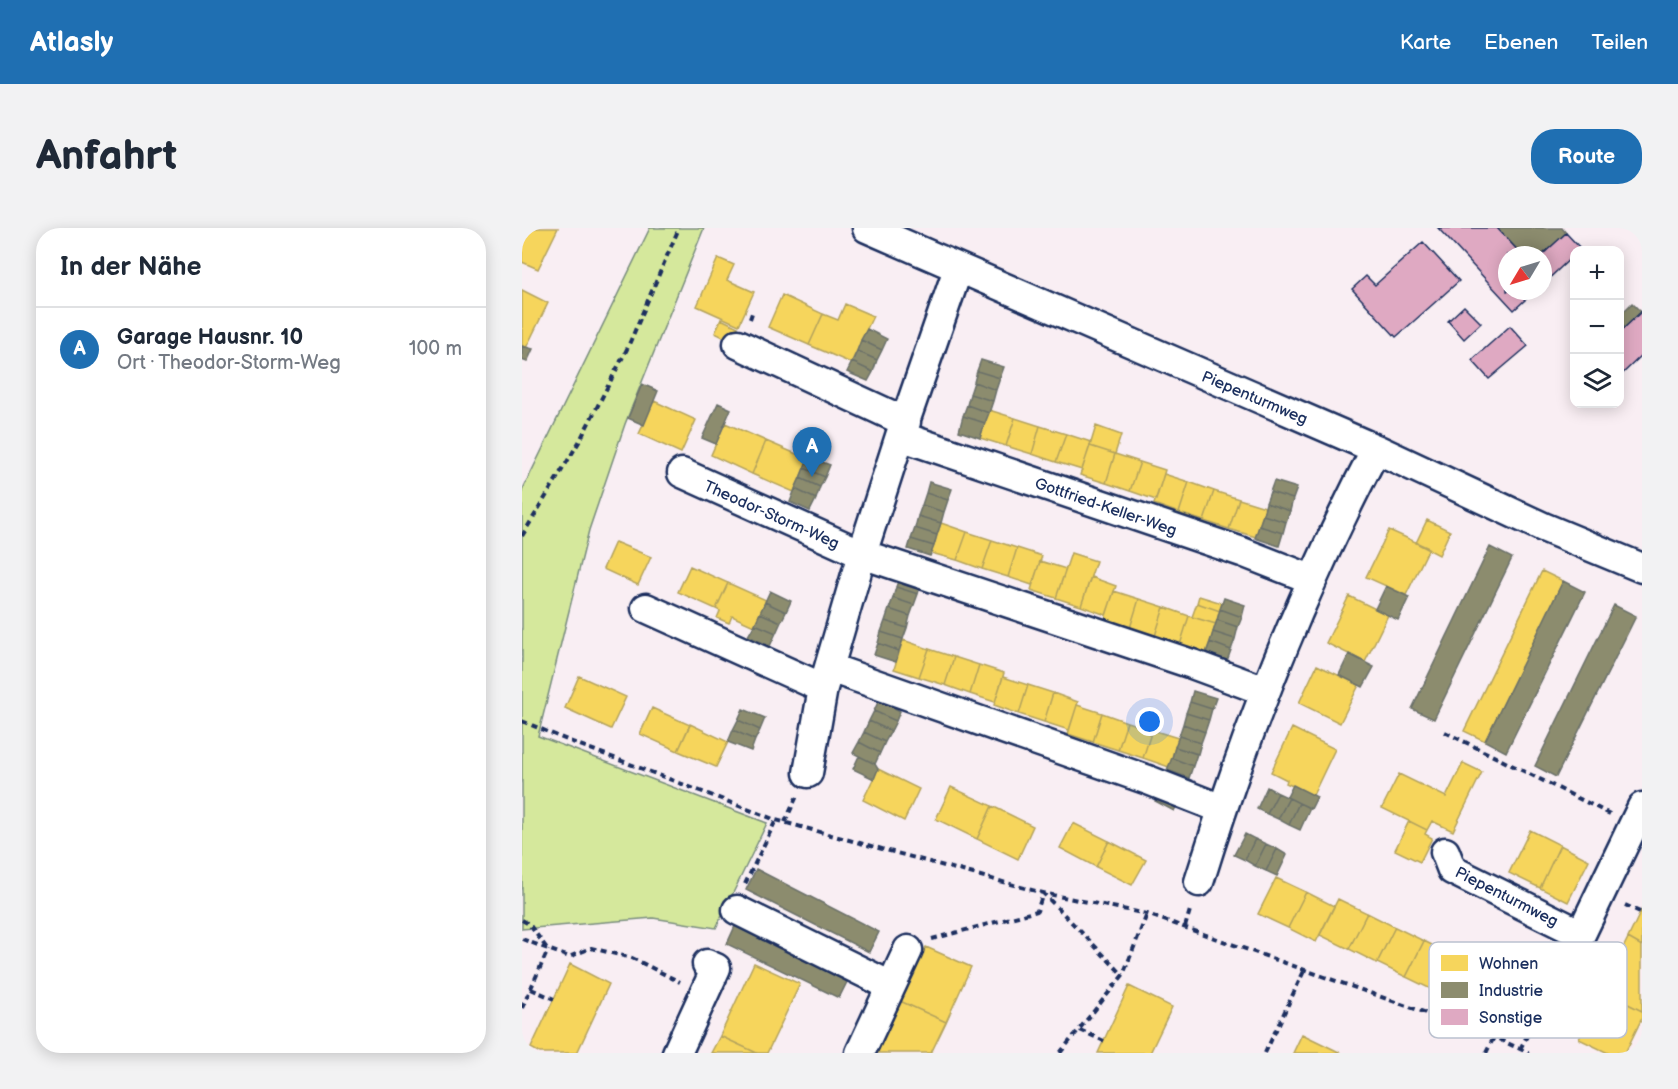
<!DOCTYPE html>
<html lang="de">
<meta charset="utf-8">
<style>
body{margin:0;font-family:"Balsamiq Sans",sans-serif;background:#f2f2f3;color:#1f2937}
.controls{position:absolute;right:18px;top:18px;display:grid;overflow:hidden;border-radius:12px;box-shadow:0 3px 15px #0003}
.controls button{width:54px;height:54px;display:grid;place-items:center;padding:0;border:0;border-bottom:2px solid #e0e1e3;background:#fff;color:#1f2937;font:30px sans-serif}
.compass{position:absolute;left:976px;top:18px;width:54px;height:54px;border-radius:50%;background:#fff;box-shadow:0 3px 15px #0003;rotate:232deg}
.you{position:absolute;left:628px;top:494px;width:21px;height:21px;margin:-15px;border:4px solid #fff;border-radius:50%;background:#1a73e8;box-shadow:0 0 0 9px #1a73e833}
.badge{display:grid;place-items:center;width:39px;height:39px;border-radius:50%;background:#1f6fb2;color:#fff;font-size:20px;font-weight:700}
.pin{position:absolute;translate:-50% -50px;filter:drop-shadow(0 2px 3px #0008)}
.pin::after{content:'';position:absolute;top:32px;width:21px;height:18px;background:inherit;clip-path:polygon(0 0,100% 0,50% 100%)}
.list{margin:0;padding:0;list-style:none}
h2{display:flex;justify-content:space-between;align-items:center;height:78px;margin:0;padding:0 24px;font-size:26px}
h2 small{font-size:20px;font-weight:400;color:#747a83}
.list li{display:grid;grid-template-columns:39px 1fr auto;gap:18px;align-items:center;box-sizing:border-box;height:84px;padding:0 24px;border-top:2px solid #e0e1e3}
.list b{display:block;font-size:22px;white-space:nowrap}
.list p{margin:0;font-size:20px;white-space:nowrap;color:#747a83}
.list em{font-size:20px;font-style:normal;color:#747a83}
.icon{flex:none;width:33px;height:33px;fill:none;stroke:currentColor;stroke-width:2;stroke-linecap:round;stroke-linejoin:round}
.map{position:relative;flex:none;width:1120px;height:825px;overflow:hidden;border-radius:24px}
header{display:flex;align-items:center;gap:36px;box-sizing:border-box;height:84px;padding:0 30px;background:#1f6fb2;color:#fff}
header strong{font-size:28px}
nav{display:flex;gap:33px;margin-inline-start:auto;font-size:21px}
.intro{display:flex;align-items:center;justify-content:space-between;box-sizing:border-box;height:144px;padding:0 36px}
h1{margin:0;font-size:42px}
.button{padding:15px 27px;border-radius:24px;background:#1f6fb2;color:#fff;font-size:21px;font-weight:700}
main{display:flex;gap:36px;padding:0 36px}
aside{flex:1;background:#fff;border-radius:24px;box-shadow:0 3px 15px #0003}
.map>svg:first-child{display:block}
.green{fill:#d5e89c;stroke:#788c7d;stroke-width:1.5}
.homes{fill:#f6d55c;stroke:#b4a35d;stroke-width:1.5}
.industry{fill:#8c8c6e;stroke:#6a7069;stroke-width:1.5}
.building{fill:#dfa9c2;stroke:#1b2f5e;stroke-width:1.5}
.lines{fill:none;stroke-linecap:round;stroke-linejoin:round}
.minor-casing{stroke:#1b2f5e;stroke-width:33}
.path{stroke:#1b2f5e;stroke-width:4;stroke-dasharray:6 4.5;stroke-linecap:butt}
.minor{stroke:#fff;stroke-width:28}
.labels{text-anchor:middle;stroke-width:6;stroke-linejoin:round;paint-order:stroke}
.street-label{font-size:16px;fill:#1b2f5e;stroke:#fff}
.key{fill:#fff;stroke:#bbc1cf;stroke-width:1.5}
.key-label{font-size:16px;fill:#1b2f5e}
</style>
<header>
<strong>Atlasly</strong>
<nav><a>Karte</a><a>Ebenen</a><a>Teilen</a></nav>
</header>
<div class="intro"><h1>Anfahrt</h1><a class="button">Route</a></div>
<main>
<aside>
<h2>In der Nähe<small></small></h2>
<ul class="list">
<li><span class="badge">A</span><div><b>Garage Hausnr. 10</b><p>Ort · Theodor-Storm-Weg</p></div><em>100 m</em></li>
</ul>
</aside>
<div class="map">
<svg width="1120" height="825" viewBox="0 0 1120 825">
<rect width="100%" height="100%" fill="#f9eef3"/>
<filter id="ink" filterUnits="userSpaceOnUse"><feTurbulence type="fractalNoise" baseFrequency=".0167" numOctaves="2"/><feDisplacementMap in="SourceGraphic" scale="12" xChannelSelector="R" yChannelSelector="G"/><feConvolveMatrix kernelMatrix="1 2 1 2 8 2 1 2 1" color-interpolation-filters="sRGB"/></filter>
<g filter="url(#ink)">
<path class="green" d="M128,0h54l-79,196 -36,106 -51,206 229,87 -51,105 -63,-10 -131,11v-438z"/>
<path class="homes" d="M0,0h36l-20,41 -16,-7z
M196,30l16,7 -7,15 27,12 -15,33 -42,-19z
M0,62l26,13 -22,45 -4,-2z
M260,67l41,19 -14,31 -41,-18z
M323,76l28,12 -22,47 -42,-18 14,-31 15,6z
M199,91l17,8 -7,14 -16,-8z
M132,173l42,19 -15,33 -42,-19z
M467,182l26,8 -9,28 -26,-8z
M493,190l25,8 -8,28 -26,-8z
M203,195l41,18 -14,33 -41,-19z
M518,198l26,8 -10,28 -24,-8z
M574,198l25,9 -6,19 -25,-8z
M544,206l25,8 -9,28 -26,-8z
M244,213l42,18 -14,33 -42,-18z
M568,218l25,8 -9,29 -26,-8z
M593,226l25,8 -10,29 -24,-8z
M618,234l25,8 -9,30 -26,-9z
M642,246l25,8 -10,31 -25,-9z
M667,254l25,9 -10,30 -25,-8z
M692,263l25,8 -10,30 -25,-8z
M717,271l26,8 -9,30 -27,-8z
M905,292l23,11 -11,24 -23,-12z
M419,295l26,9 -10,28 -26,-7z
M867,302l40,18 -23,47 -40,-18z
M445,304l25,8 -10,29 -25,-9z
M470,312l25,8 -9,29 -26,-8z
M93,314l36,15 -13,28 -35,-16z
M495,320l25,8 -10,29 -24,-8z
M549,325l25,8 -15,45 -25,-8z
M518,333l26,8 -10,29 -25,-8z
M168,338l38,17 -12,26 -38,-17z
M1020,343l21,10 -78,160 -21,-10z
M569,349l25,9 -10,29 -25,-9z
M206,355l38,17 -12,26 -22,-10 -3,7 -12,-5 3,-7 -4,-2z
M592,363l25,8 -9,29 -25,-9z
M677,368l23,7 -2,8 -23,-8z
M827,368l39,19 -23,47 -39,-19z
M617,371l25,8 -9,29 -25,-8z
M675,375l23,8 -4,13 -24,-7z
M642,379l25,9 -9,29 -25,-9z
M667,388l27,8 -10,29 -26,-8z
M381,412l26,9 -10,28 -25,-8z
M407,421l25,8 -9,28 -26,-8z
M432,429l25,8 -9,29 -25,-9z
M457,437l25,8 -9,29 -25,-8z
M795,437l42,20 -19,38 -41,-20z
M57,448l47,21 -15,32 -46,-21z
M481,449l25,8 -9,29 -25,-9z
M506,457l25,8 -9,29 -25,-8z
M531,465l25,9 -9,28 -25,-8z
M555,477l25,8 -9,29 -25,-8z
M130,480l38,17 -12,26 -38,-17z
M580,485l25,9 -9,28 -25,-8z
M605,494l25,8 -9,28 -25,-8z
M168,496l38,18 -12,25 -38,-16z
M770,500l43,21 -22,46 -27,-12 1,-3 -16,-8z
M630,502l26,8 -9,29 -26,-9z
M941,535l19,9 -29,59 -21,-10 -5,9 -45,-22 17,-34 47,23z
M356,541l41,20 -15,32 -41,-21z
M429,559l41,19 -15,33 -41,-20z
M470,578l41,20 -15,33 -41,-20z
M887,593l18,9 -2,4 7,4 -12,24 -25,-12z
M551,595l36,18 -13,26 -36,-19z
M1008,602l30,15 -20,43 -31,-15z
M587,613l37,19 -14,25 -36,-18z
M1038,617l29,15 -21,42 -28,-14z
M754,650l30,14 -18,36 -30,-14z
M784,664l28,14 -18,36 -28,-14z
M816,671l29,14 -18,36 -29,-14z
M1120,681v37l-14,-8z
M845,685l28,14 -18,36 -28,-14z
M873,699l29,14 -18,36 -29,-14z
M1106,710l14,8v65l-40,-20z
M902,713l28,14 4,-7 -21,43 -29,-14z
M404,719l45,20 -25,55 -46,-21z
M232,735l46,21 -33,69h-10l-37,-17z
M48,736l39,20 -32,69h-37l-9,-5z
M607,758l43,21 -22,46h-52z
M1080,763l40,20v7l-17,35h-17l-29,-14z
M378,773l46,21 -15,31h-55z
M780,806l39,19h-48z
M198,808l37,17h-46z"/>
<path class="industry" d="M975,0h65l4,5 -24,22h-20z
M1110,75l9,9 -17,16 -4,-6v-7z
M345,101l20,10 -5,11 -21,-10z
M339,112l21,10 -5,10 -20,-9z
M0,118l11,3 -6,13 -5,-2z
M335,123l20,9 -4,12 -21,-10z
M459,132l23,7 -4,11 -23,-7z
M330,134l21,10 -5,9 -21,-9z
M455,143l23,7 -4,12 -22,-8z
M452,154l22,8 -3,11 -23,-7z
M120,156l16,7 -14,34 -16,-7z
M448,166l23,7 -4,12 -22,-8z
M196,175l13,6 -15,35 -14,-6z
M445,177l22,8 -4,10 -22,-7z
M441,188l22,7 -5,15 -21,-7z
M287,229l21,8 -5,12 -21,-9z
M282,240l21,9 -5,10 -20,-9z
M278,250l20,9 -4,12 -21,-10z
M752,253l23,7 -4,11 -23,-7z
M407,254l23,7 -4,11 -22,-7z
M273,261l21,10 -6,12 -20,-9z
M748,264l23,7 -3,12 -24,-8z
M404,265l22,7 -4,12 -22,-7z
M744,275l24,8 -4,11 -23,-7z
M400,277l22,7 -3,11 -23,-7z
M741,287l23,7 -3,11 -24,-7z
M396,288l23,7 -4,12 -22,-7z
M737,298l24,7 -4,13 -24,-8z
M393,300l22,7 -3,11 -23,-7z
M389,311l23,7 -4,10 -22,-7z
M968,319l22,11 -78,161 -22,-10z
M378,347l21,8 -3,11 -22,-7z
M1041,353l22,11 -79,160 -21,-11z
M864,358l23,11 -11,23 -23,-11z
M374,359l22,7 -4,11 -21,-7z
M248,363l21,10 -5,11 -21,-10z
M371,370l21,7 -4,11 -21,-7z
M702,370l21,7 -3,12 -22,-8z
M243,374l21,10 -5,10 -21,-9z
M1092,377l22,11 -80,161 -21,-11z
M367,381l21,7 -3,12 -22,-7z
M698,381l22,8 -4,10 -21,-7z
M238,385l21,9 -5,11 -21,-9z
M695,392l21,7 -3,12 -22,-7z
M363,393l22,7 -4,11 -22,-7z
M233,396l21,9 -6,13 -22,-10z
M359,404l22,7 -4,12 -21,-8z
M691,404l22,7 -4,11 -21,-8z
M688,414l21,8 -4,11 -21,-8z
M356,415l21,8 -3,11 -22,-7z
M827,426l25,13 -11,20 -24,-12z
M671,463l23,7 -4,11 -22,-7z
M357,472l21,11 -4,10 -22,-10z
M668,474l22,7 -3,11 -23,-7z
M221,481l22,9 -5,12 -22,-10z
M352,483l22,10 -5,10 -22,-10z
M664,485l23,7 -4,12 -22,-8z
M216,492l22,10 -5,10 -22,-10z
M347,493l22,10 -6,11 -21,-10z
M661,496l22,8 -4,11 -22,-7z
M211,502l22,10 -4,11 -23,-9z
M342,504l21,10 -5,11 -21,-11z
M657,508l22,7 -3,11 -23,-7z
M337,514l21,11 -5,11 -22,-11z
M653,519l22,7 -4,12 -21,-8z
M337,528l16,8 3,5 -4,10 -21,-10z
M650,530l21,8 -4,12 -22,-8z
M771,557l24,12 -6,12 -24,-12z
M745,559l11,6 -11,21 -10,-5z
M638,564l19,9 -5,10 -19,-10z
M756,565l11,5 -11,21 -11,-5z
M767,570l10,5 -10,22 -11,-6z
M777,575l11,5 -10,22 -11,-5z
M723,606l10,5 -10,21 -11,-5z
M733,611l11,5 -11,22 -10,-6z
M744,616l11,5 -11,22 -11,-5z
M755,621l10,6 -10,21 -11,-5z
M234,641l123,63 -10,20 -123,-62z
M214,696l113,54 -10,20 -112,-54z"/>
<path class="building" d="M916,0h59l25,27h-15v36h28l-21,19z
M1044,5l15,16 -7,1v5l-31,29 -1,-29z
M901,14l36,39 -63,56 -44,-48 14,-13 9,9z
M942,78l17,17 -17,16 -16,-18z
M1120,83v44l-22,21v-44z
M988,98l18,20 -39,33 -17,-19z"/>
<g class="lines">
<g class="minor-casing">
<path id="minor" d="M345,0l509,221 167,78 99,41
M216,116l168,78
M378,208l342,116 69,27
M160,245l180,81 330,110 73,27
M124,380l177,80
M308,440l318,112 74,29
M286,545l15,-85 39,-134 38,-118 58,-167
M923,624l7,18 129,64 61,-127
M677,654c46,-149 104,-294 177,-433
M215,682l154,76
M155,825l39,-85 -9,-4
M338,825l48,-103"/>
</g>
<path class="path" d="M228,91l3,-9
M0,308l57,-94 48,-93 52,-121
M0,493l45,19 209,80 267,73 104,21 347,123 35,16
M923,504l165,82
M263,594l12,-26
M223,656l31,-64
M1103,677l15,7
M0,692l7,4 19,26
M663,699l6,-20
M0,711l47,18 22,-9 41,10 48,24
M410,711l105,-28 6,-18 80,82
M1074,729l18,9
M9,761l23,10
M1026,771l41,19
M0,780l26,-58
M558,802l24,11
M998,821l49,-92
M538,825l63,-78 24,-61
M743,825l40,-84
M964,825l8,-16"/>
<use href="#minor" class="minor"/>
</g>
</g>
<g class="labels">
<g class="street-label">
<text transform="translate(733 169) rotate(23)" y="6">Piepenturmweg</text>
<text transform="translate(584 278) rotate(19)" y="6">Gottfried-Keller-Weg</text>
<text transform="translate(250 286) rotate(24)" y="6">Theodor-Storm-Weg</text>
<text transform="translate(985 668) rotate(27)" y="6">Piepenturmweg</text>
</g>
</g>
<rect x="907" y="714" width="198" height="96" rx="9" class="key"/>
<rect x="919" y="727" width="27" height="16" fill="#f6d55c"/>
<rect x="919" y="754" width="27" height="16" fill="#8c8c6e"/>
<rect x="919" y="781" width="27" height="16" fill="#dfa9c2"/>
<g class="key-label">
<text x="957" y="741">Wohnen</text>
<text x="957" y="768">Industrie</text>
<text x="957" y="795">Sonstige</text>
</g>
</svg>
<div class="controls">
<button>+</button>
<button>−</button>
<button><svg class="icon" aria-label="layers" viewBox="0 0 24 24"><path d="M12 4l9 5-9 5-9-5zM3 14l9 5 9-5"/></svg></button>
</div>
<svg class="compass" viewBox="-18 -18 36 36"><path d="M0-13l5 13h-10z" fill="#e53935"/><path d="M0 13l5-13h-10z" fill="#747a83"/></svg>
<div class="you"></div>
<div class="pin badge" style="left:290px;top:249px">A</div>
</div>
</main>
